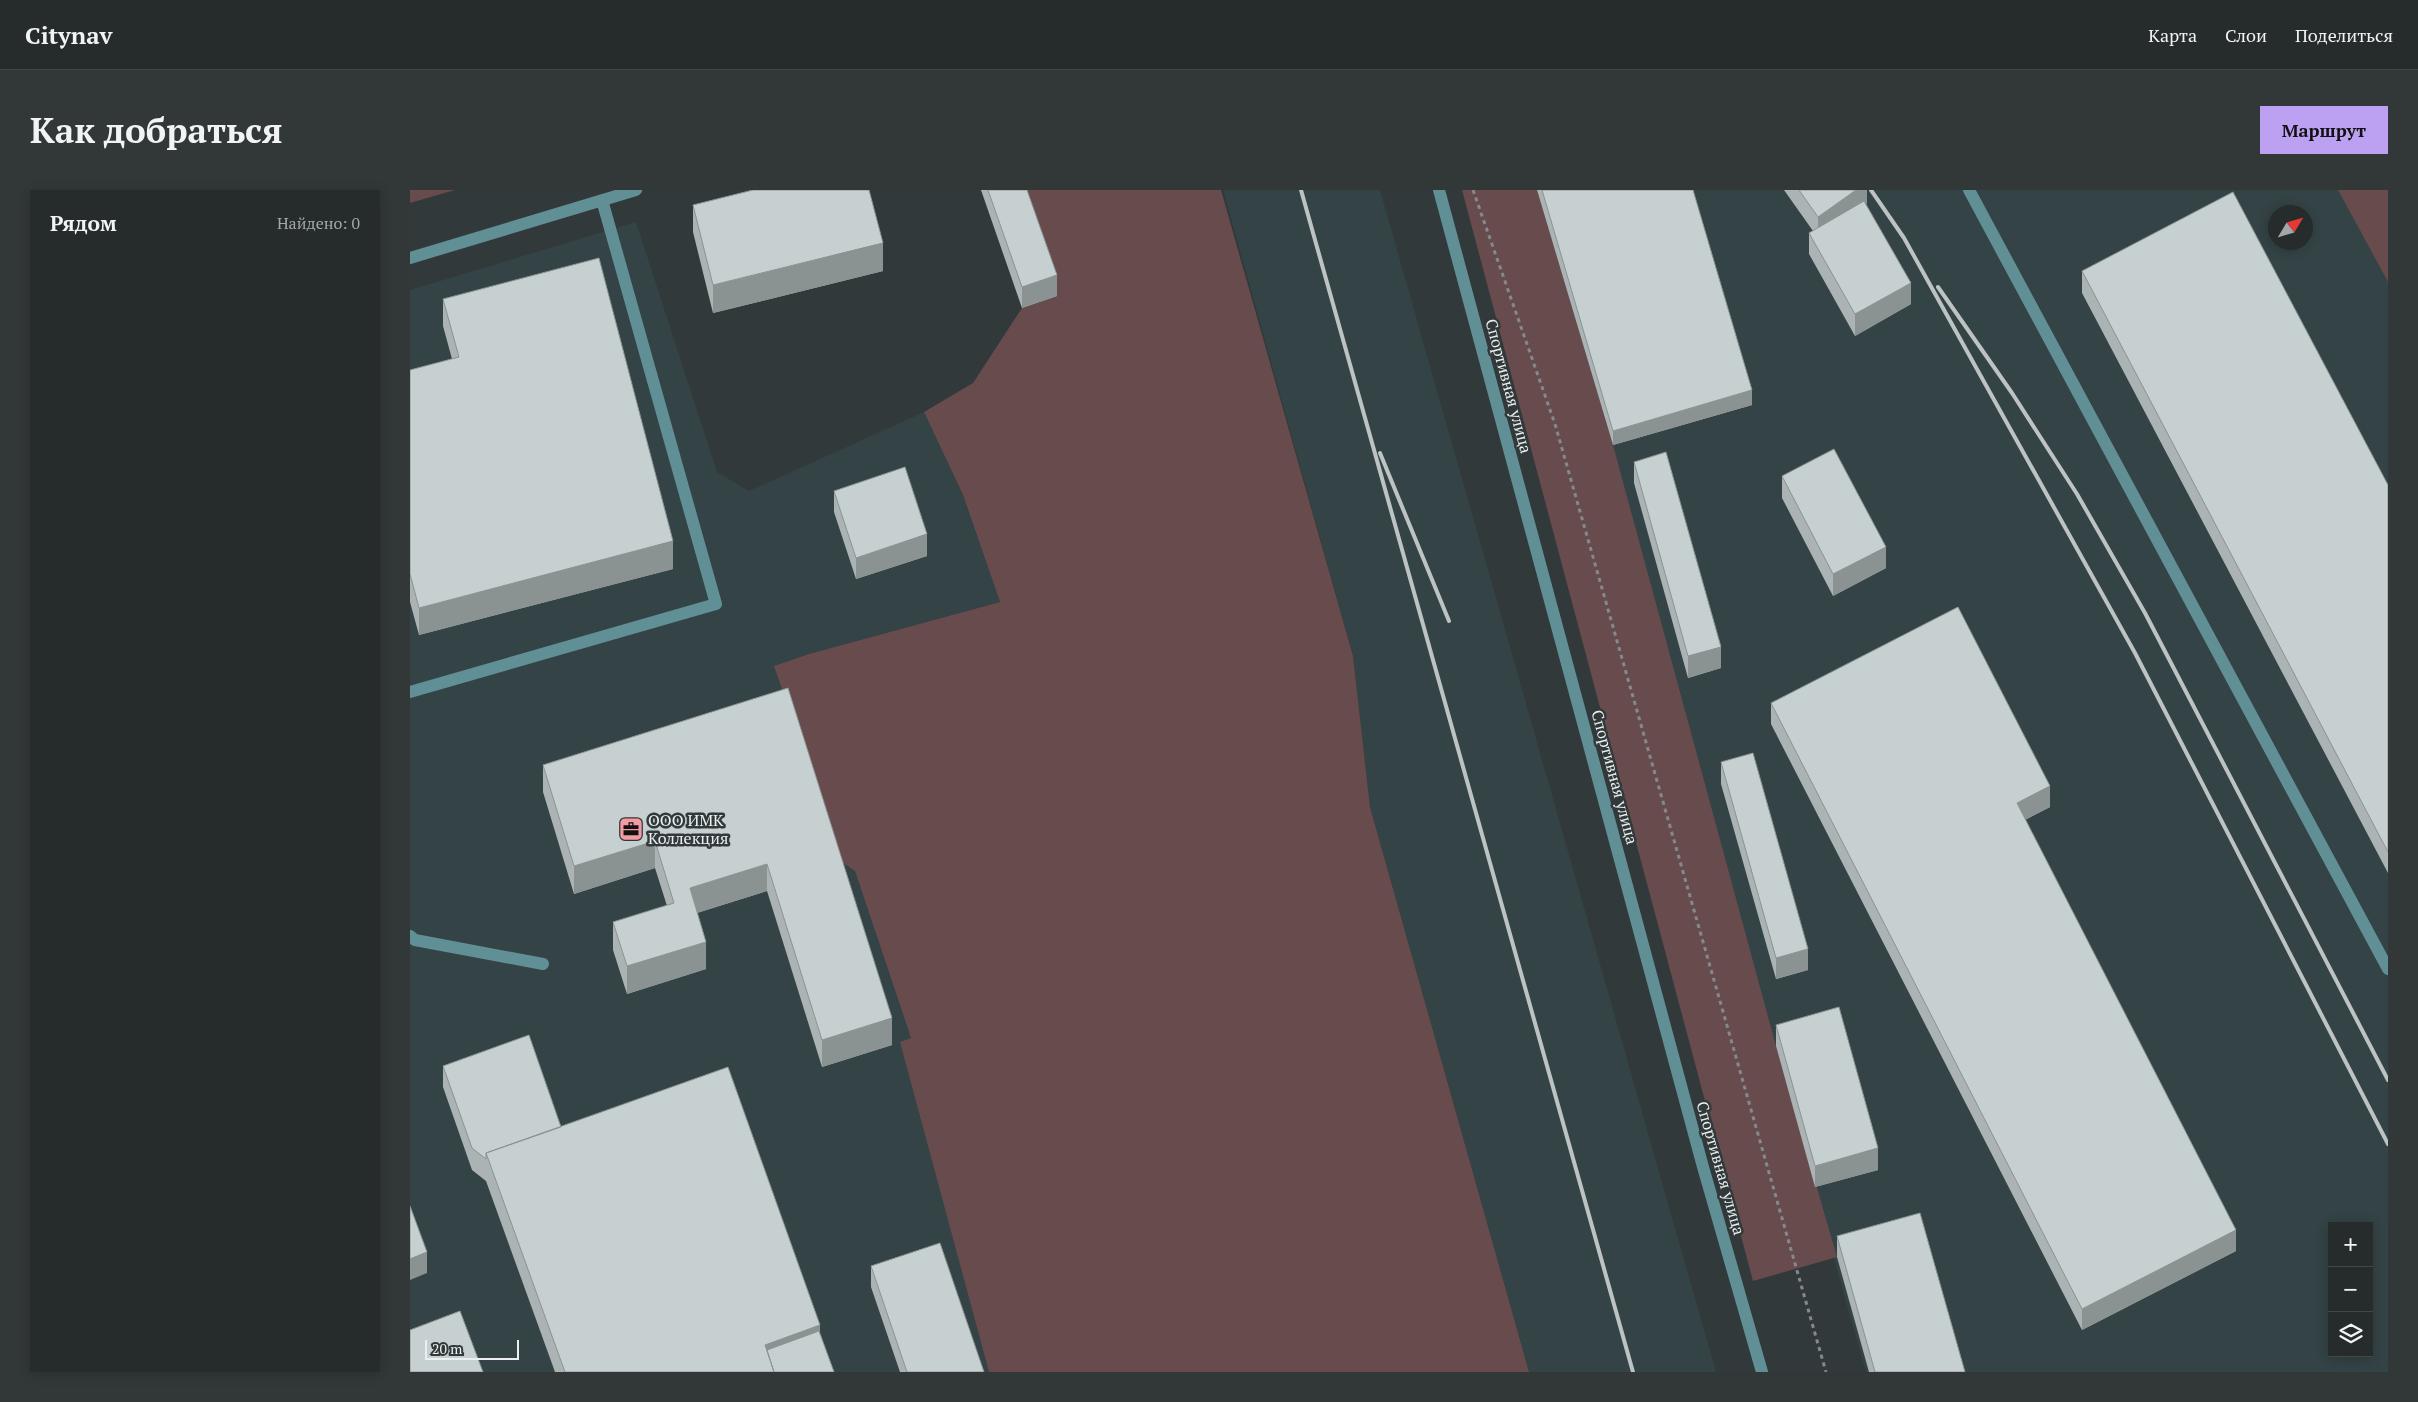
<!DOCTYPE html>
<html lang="ru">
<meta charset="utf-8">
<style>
body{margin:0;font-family:"PT Serif",serif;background:#323738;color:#f1f3f6}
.controls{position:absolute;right:15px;bottom:15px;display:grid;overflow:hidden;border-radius:0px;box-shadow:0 2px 12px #0003}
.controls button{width:45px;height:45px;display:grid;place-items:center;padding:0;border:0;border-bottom:1px solid #424748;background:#262b2c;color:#f1f3f6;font:25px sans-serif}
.compass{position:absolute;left:1858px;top:15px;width:45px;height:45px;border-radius:50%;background:#262b2c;box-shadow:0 2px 12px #0003;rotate:52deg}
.scale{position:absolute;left:15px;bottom:12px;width:94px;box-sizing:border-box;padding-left:5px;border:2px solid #eaefef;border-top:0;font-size:14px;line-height:18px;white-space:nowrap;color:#eaefef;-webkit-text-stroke:4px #32393a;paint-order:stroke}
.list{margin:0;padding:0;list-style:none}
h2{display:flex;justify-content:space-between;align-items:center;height:65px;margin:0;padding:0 20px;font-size:21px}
h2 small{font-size:16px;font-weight:400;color:#a4a7a9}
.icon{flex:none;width:28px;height:28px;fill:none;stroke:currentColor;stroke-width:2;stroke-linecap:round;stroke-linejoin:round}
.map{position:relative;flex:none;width:1978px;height:1182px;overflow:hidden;border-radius:0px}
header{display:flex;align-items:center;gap:30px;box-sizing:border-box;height:70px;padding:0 25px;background:#262b2c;border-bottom:1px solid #424748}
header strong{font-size:24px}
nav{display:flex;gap:28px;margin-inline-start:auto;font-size:18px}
.intro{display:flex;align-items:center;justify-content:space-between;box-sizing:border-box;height:120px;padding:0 30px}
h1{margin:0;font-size:35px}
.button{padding:12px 22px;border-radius:0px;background:#bca0f2;color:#111;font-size:18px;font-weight:700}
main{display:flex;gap:30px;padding:0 30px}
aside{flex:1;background:#262b2c;border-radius:0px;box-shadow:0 2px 12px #0003}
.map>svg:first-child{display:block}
.built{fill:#344345;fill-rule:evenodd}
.green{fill:#674b4d}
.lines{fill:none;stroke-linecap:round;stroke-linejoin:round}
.path{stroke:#848a8b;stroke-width:3;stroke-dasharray:4 4;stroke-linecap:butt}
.minor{stroke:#608f95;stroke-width:12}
.rail{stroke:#bdc2c3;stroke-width:4}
.wall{fill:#abb3b4}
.shaded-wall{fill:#8b9292}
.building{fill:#c7d0d1;stroke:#8b9292}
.labels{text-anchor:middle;stroke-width:5;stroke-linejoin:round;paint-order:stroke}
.street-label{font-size:16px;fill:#eaefef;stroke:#32393a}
.poi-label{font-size:16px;fill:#eaefef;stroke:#32393a;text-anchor:start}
</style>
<header>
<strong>Citynav</strong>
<nav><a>Карта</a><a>Слои</a><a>Поделиться</a></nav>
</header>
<div class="intro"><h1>Как добраться</h1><a class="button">Маршрут</a></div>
<main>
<aside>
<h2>Рядом<small>Найдено: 0</small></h2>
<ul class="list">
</ul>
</aside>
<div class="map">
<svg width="1978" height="1182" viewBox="0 0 1978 1182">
<rect width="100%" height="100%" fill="#32393a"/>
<path class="built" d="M813,0h157l336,1182h-187l-159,-565 -17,-151z
M1121,0h807l50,92v1090h-522zM1866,22h30v30h-30zM1922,1036h37v127h-37z
M226,32l81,250 32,19 175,-79 39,83 37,107 -191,52 -34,13 68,196 12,8 56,167 -10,4 88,330h-579v-1082z"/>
<path class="green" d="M0,0h45l-45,13z
M611,0h200l132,466 17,151 159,565h-540l-89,-330 11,-4 -56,-167 -12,-8 -69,-197 35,-12 191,-52 -37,-107 -39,-83 49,-29 49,-75 34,-12z
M1052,0h75l76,255 163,601 61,211 -84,24z
M1928,0h50v92z"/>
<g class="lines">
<path class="path" d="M1063,0l82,234 271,948"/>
<path class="minor" d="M1029,0l264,977 59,205
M1559,0l419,779
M0,68l226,-68
M0,502l306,-88 -114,-404
M0,746l5,4 128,24"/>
<path class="rail" d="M891,0l332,1182
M1461,0l33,48 231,415 253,491
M1528,97l74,106 65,101 68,119 243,467
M970,263l69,168"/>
</g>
<path class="wall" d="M571,0h46l30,106 -35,12z
M1127,0h156l59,215 -139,40z
M1374,0h83v13l-1,1 45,100 -56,32 -46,-82v-21l4,-2z
M283,15l190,66 -170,42 -20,-81z
M1672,81l306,214v388l-306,-580z
M33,109l230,270 -254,66 -9,-33v-232l42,-11 -9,-33z
M1224,272l87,206 -33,10 -54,-195z
M1372,286l104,92 -53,28 -51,-98z
M424,301l93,65 -71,23 -22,-67z
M378,498l104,357 -70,22 -55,-176 -70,22 9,56 -79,25 -14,-44v-28l54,-16 -12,-38 -81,26 -31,-102v-27z
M1361,513l279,104 -25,13 211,431 -154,79 -311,-606z
M1311,572l87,208 -32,9 -55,-195z
M1366,835l102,145 -63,17 -39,-141z
M33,876l118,61 259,207 14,38h-279l-69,-191 -14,-11 -29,-83z
M1427,1046l128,136h-96l-32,-115z
M461,1076l113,106h-84l-29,-85z"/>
<path class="shaded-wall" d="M1446,0h11v13l-49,35v-21z
M473,53v28l-170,42v-28z
M647,85v21l-35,12v-21z
M1501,93v21l-56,32v-22z
M1342,200v15l-139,40v-14z
M517,344v22l-71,23v-21z
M263,351v28l-254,66v-27z
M1476,357v21l-53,28v-22z
M1311,457v21l-33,10v-22z
M1640,596v21l-33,17v-21z
M245,651v27l-81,26v-28z
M357,674v27l-77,24v-27z
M296,752v27l-79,25v-28z
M1398,759v21l-32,9v-21z
M482,828v27l-70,22v-27z
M1468,958v22l-63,17v-21z
M1826,1040v21l-154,79v-21z
M17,1062v21l-17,7v-21z
M410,1135v27l-55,-1v-6z"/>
<path class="building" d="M343,0h116l14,53 -170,42 -20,-80z
M578,0h39l30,85 -35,12z
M1132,0h151l59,200 -139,41z
M1389,0h57l-38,27z
M1823,2l155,293v367l-306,-581z
M1454,11l47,82 -56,31 -46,-81z
M189,68l74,283 -254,67 -9,-34v-204l49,-13 -16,-58z
M1424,259l52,98 -53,27 -51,-98z
M1256,262l55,195 -33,9 -54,-194z
M495,277l22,67 -71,24 -22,-67z
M1548,417l92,179 -33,17 219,427 -154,79 -311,-606z
M378,498l104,330 -70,22 -55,-176 -77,24 16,54 -79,24 -14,-44 61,-19 -19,-62 -81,25 -31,-101z
M1343,563l55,196 -32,9 -55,-196z
M1429,817l39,141 -63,18 -39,-141z
M119,845l32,92 -75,26v6l-14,-11 -29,-82z
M318,877l92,258 -55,20 9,27h-209l-79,-219z
M0,1016l17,46 -17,7z
M1510,1023l45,159h-90l-38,-136z
M530,1053l44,129h-77l-36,-106z
M50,1121l23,61h-73v-42z
M409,1141l15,41h-60l-7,-22z"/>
<defs>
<g id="office-square" transform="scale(1.25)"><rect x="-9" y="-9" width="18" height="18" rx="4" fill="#f49aa3" stroke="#32393a"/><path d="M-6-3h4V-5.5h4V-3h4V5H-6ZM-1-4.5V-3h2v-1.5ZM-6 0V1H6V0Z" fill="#111"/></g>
</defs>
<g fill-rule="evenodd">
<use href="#office-square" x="221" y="639"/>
</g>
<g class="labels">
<g class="street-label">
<text transform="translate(1099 196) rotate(75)" y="6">Спортивная улица</text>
<text transform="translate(1205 587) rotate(75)" y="6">Спортивная улица</text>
<text transform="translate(1311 978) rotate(74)" y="6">Спортивная улица</text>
</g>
<g class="poi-label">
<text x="238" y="636">ООО ИМК<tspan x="238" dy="18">Коллекция</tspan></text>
</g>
</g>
</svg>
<div class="controls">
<button>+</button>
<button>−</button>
<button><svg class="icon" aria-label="layers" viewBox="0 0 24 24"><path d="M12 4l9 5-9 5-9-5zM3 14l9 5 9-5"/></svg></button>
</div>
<svg class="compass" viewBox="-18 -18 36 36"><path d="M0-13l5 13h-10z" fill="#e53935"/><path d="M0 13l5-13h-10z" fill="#a4a7a9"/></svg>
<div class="scale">20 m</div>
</div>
</main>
